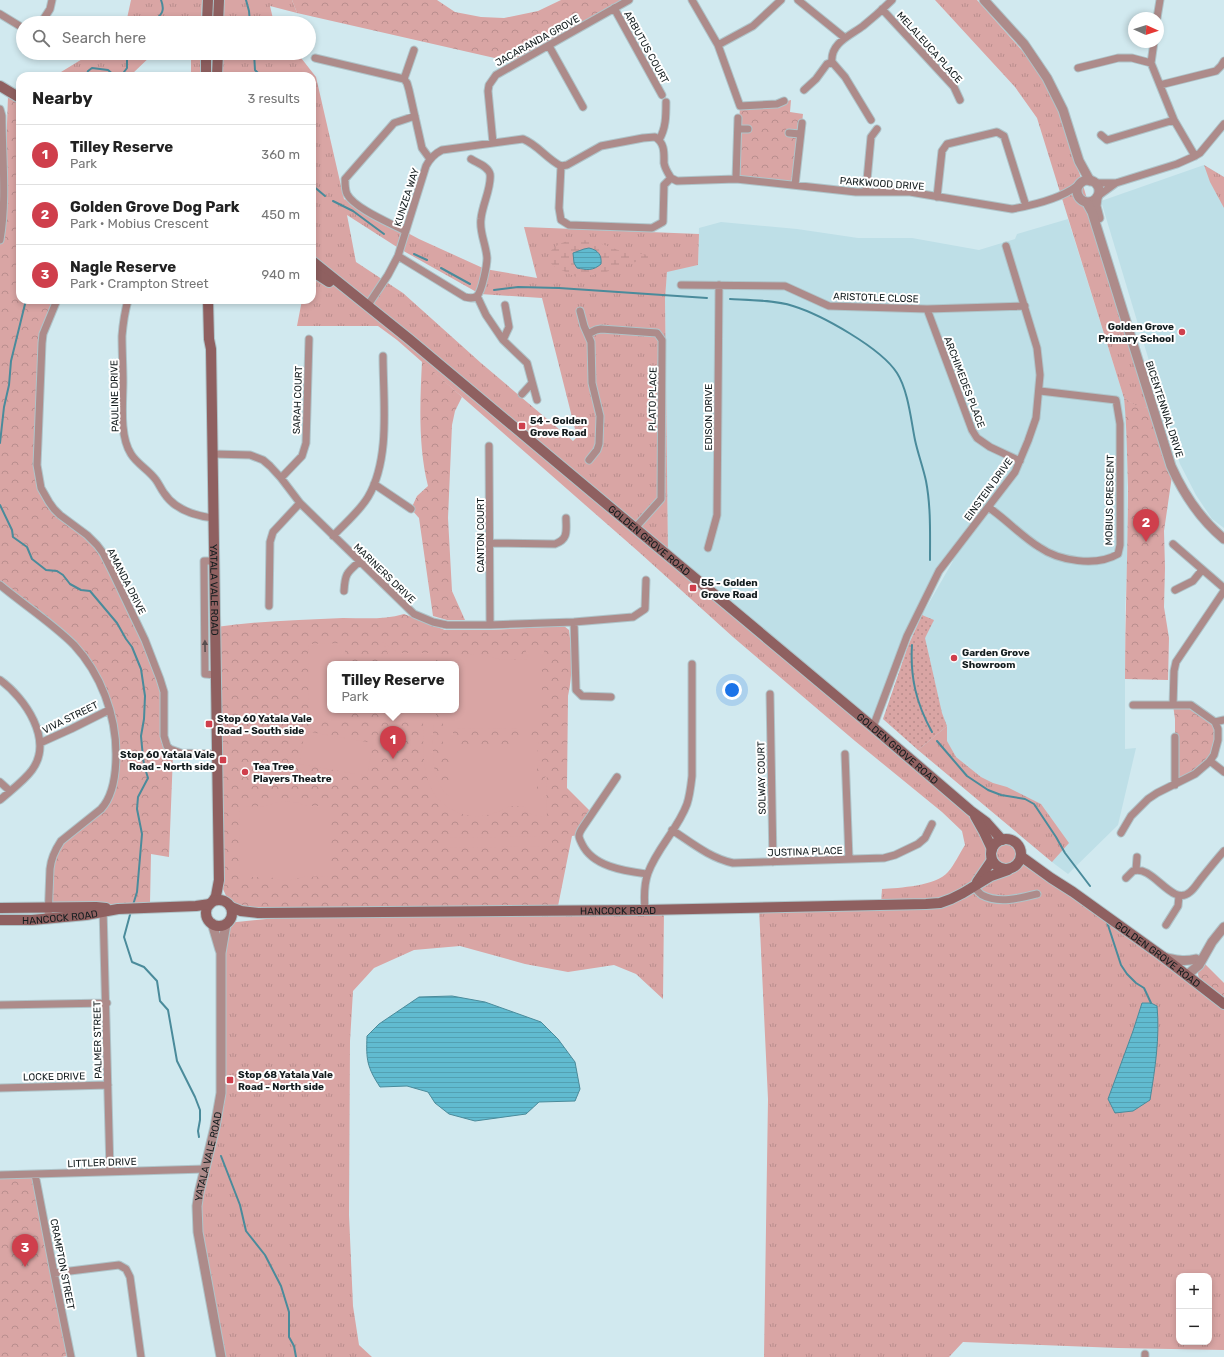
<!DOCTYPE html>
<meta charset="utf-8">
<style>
body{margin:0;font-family:Rubik,sans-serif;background:#f6f6f6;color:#222}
.controls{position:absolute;right:12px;bottom:12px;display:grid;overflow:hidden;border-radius:8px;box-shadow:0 2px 6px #0003}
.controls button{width:36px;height:36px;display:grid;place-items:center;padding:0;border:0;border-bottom:1px solid #e0e0e0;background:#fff;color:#222;font:20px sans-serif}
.compass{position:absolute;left:1128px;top:12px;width:36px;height:36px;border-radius:50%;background:#fff;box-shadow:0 2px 6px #0003;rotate:93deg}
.you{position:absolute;left:732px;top:690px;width:14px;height:14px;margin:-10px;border:3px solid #fff;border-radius:50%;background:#1a73e8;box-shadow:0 0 0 6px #1a73e833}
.badge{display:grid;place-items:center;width:26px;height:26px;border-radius:50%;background:#cf3f4c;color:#fff;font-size:13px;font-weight:700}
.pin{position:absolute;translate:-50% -33px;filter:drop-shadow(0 1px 2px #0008)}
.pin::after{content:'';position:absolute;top:21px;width:14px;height:12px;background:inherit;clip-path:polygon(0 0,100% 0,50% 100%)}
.popup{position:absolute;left:327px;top:661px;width:132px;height:52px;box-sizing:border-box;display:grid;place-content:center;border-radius:8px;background:#fff;filter:drop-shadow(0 1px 3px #0005);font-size:13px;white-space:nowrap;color:#767676}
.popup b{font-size:15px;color:#222}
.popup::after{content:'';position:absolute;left:50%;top:100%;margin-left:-8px;border:8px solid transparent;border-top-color:#fff}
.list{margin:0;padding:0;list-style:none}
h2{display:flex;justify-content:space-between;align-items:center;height:52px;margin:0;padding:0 16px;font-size:17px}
h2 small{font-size:13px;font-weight:400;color:#767676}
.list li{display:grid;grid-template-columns:26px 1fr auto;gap:12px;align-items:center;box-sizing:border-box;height:60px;padding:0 16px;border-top:1px solid #e0e0e0}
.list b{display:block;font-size:15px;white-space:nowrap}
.list p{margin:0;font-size:13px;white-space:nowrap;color:#767676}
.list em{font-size:13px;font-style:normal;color:#767676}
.icon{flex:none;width:22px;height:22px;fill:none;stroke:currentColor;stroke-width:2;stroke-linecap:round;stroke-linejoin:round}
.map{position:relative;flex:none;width:1224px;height:1357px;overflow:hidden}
.search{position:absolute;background:#fff;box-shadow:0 2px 6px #0003;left:16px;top:16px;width:300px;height:44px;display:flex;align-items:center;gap:10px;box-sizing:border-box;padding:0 14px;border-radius:22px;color:#767676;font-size:15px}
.panel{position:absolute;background:#fff;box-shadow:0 2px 6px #0003;left:16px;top:72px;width:300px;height:232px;border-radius:12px}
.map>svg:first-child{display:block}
.built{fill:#bedfe7}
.grass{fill:url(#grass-tufts);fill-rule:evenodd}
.wetland{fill:url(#wetland-marsh)}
.park{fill:url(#park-crowns);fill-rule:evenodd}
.garden{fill:url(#garden-dots)}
.pitch{fill:#d9a5a4;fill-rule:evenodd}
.water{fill:url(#water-rules);stroke:#4a8b9b}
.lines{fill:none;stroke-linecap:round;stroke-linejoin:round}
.stream{stroke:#4a8b9b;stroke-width:2}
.minor-casing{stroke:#afc4c9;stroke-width:9}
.tertiary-casing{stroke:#afc4c9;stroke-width:11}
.secondary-casing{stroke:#afc4c9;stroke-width:12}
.minor{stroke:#ad8b8a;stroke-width:7}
.tertiary{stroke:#ad8b8a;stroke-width:9}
.secondary{stroke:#8f6060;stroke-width:10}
.oneway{fill:#584e4f}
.poi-dot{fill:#cf3f4c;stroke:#fff;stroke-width:1.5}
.labels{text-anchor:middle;stroke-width:4;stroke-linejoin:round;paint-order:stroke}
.street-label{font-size:10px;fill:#131c1e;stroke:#fff}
.poi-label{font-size:10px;font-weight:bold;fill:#131c1e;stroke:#fff;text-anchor:start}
</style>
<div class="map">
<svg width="1224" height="1357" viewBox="0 0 1224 1357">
<defs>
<pattern id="grass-tufts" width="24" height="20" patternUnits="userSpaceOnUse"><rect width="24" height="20" fill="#d9a5a4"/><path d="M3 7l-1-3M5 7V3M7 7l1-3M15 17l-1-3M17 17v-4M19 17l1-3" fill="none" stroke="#b98d8d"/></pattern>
<pattern id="wetland-marsh" width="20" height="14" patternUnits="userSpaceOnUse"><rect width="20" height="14" fill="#d9a5a4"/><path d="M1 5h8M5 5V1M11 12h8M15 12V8" fill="none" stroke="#b98d8d"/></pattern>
<pattern id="park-crowns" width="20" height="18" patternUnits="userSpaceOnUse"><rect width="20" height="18" fill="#d9a5a4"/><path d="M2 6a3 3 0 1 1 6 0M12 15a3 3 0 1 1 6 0" fill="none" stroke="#b98d8d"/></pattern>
<pattern id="garden-dots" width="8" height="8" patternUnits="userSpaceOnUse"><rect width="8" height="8" fill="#d9a5a4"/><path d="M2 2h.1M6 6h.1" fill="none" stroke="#b98d8d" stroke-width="1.8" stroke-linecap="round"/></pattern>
<pattern id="water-rules" width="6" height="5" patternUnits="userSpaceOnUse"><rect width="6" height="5" fill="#61bbd0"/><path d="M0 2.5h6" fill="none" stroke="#53a0b2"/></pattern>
</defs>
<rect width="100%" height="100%" fill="#d1e9ef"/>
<path class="built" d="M1204,165l20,12v351l-12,-9 -16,-24 -16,-31 -79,-263z
M1068,219l56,179 3,28 1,121 -3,63v139l11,-1 -18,77 -50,49 -16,-12 -169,-143 26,-76 13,-28 31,-54 -5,-2 -34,63 -41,105 -205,-172 -3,-256 2,-28 31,-6 1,-37 22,-6 76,7 61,9h54l67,12 36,-11 2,-5z"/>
<path class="grass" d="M131,0h71l-1,23h-10v-4l-5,4h-60z
M219,0h73l5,13 -27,-7 4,17h-55z
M935,0h42l58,65 21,39 18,51 75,252 -9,2 -16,-11 -87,-280 -22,-31z
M92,53h62l-22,21 -1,2h-74l4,-4z
M191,53h9v21l-9,2z
M218,53h78l2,1 18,23 28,122 75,40 66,30 52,9 -13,-51 175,7 -1,31 -31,7 -2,27 3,256 361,305 44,32 151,118v340l-106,-2 -155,-6 -14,15h-185l4,-258 -9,-191 122,-3 1,-16c17,-1 54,-3 66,-17 7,-8 11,-18 17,-27l-3,-14 -20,-19 -87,-71 -122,-104 -93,-84 -243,-213 -19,-14h-81l5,-26h10v-224h-95zM347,215l53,34 80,45 62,4 35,139 -4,4 -92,-78 -78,-70 -47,-31zM1179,1276h30v66h-30z
M1204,165l20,12v31l-14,-26z
M947,726v15l9,16 25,20 12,6 14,4 34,17 28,39 -17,19 -134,-112z
M664,910l-1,89 -27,-25 -22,-9 -46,7 -43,-8 -65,-18 -46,4 -40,18 -21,23 -3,50 -1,174 4,91 6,39 13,12h-151l-23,-125 7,-63 14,-58v-166l8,-22 98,-10z"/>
<path class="wetland" d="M591,240l27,10 30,5v4l-21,5 -26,10 -25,3 -23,-11 -4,-6 1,-8c12,-14 24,-11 41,-12z"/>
<path class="park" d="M292,0h145l18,12 26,5 23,1 34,-7 23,-11h68l-112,63 -220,-50z
M8,96l12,7v197h37l-12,29 -7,144 11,29 45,41 27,48 41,95 2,50 9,19 -4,102 -18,-3 -1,49 -102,4 8,-59 45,-39 10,-21 5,-40 -11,-62 -23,-31 -82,-70v-347l4,-30z
M791,100l-1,12 13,2 -8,71 -59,-6 4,-73 37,-2z
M422,361l40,36 -7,14 -3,14 -4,93 4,73 13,29h-18l-14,-4 -14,-98 -8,-9 6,-13 11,-10c-10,-40 -8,-84 -6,-125z
M1124,398l16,10 9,-1 23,69 -8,55 1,37 -1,39 5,31 -1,42 -43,-1c0,-64 3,-128 3,-192 -1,-30 -1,-59 -4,-89z
M404,614l41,16h45l74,-4 5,4c3,22 4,44 -1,66l-1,92 25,25 -13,22 -7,1 -15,75 -299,2 -27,-6 -12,-27 -3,-253c42,-6 85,-7 127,-9 21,0 41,2 61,-4zM330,664h126v46h-126z
M1173,705h18l24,17 -1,33 -39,30v-66z
M1202,961l22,22v21c-13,-10 -35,-24 -22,-43z
M0,1178h33l35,178 -6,1h-62z"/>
<path class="garden" d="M922,615l12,5 -9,18 17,75 5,13 -29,24 -35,-31 25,-73z"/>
<path class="pitch" d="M383,642l15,11h38v11h-44l-8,-20h-2z
M345,643v21h-15v46h15v8h-36l-1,-74z
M525,648h20l-3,11v70h-13v15h5v-2l13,3 -10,4v2l10,3 -10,4v2l10,3 -10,3v24l8,-12v-1h2l-1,2 1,38c-8,0 -15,-2 -23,-6l2,-4c-5,0 -13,-2 -18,0 -1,0 -5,3 -6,3 -6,3 -13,5 -20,6 -12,1 -23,-2 -33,-8 -30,-19 -25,-56 -26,-87h-25v-11h38v11h-3c1,24 -5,59 16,75v-44h-6v-42h13v-46h-13v-5c12,0 22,-6 35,-5 8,0 14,4 21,5 9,2 20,0 29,0zM453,728l66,1v15h-66z
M305,731l68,12 -6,33 -68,-12z
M286,801l13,2 8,3h22v70l-26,1 -15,4 -12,-2 -6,-2h-30l-1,-70 27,-1 8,-3z
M552,836v10l-106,2v-10z"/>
<path class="water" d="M589,248c9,2 13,7 12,16 -8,7 -14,6 -24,4l-3,-5 -1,-10 11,-4z
M452,996l33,6 56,20 17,17 17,23 5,27 -5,12 -36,1 -13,12 -51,7 -26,-7 -14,-11 -7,-11 -21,-6 -27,1c-13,-20 -14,-27 -13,-51l12,-12 40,-27z
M1142,1003h9l6,3c3,31 -2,63 -7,94l-17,11 -18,2 -7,-14 25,-68z"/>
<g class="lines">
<path class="stream" d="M246,0l3,11 1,12
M152,23c8,-8 14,-10 9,-23
M254,53l1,17 6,6
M86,76l2,-5 4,-3 16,2 7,6
M121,76l6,-8v-10l2,-5
M312,185l13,11
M333,201l20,10 31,23
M414,254l13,6
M441,268l29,16
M494,290l24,-3 41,1 148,10
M730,299c20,1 44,1 63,7 29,9 88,42 104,67 11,17 14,47 18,67 3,14 8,27 11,41 5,26 4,53 4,79
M0,443l4,-36 5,-22 2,-24 15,-61
M0,505l12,25 1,7 14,10 5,12 14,11 11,1 6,4 7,9 11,6 9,1 27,32 9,16 6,8 9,22 4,27 -1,23 -3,17 1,11 2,18 4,13 -10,19 -1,12 5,25 -5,58 -4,13
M912,645c-2,32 4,58 20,87
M937,741l30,35 21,14 13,5 24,4 9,5 22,33 9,16 25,33
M131,911l-7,26 8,25 12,5 13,14 3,20 8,9 9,51 18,36 5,13v10l-2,11 1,6
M1107,922l14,43 6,9 9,9 8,5 7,15
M221,1156l19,49 6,26 19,24 16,31 8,26v25l5,9 2,11"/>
<g class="minor-casing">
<path id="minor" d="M692,0l26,45 22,61 37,-2 7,-3
M798,0l47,38
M614,8l48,87
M882,9l72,78 6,13
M0,14l23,14
M1157,18l3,-18
M41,23l9,-14 2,-9
M1154,42l-3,21 23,57 21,36
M718,45l35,-19 28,-26
M549,46l34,61
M72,53h6
M315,58l89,21 3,4 2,7 13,58 8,11
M832,62l13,15 26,43
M1078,68l40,-10h14l19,5
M404,79l10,-29
M1160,85l56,-14 5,-5 3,-5
M804,90l12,-11 11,-15 5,-2c-2,-19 19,-27 31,-36 10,-8 20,-17 29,-26
M0,109l2,7c0,40 5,84 -2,124
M738,129h10
M789,133l11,1
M1101,135l6,5 67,-20
M655,137c10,6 9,16 9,26 1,6 4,10 7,15l-7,7 -1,37 -11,6 -83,-3 -8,-5 -2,-12 2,-42 6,-1 34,-19 42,-8z
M659,140c7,-12 7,-24 7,-38
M493,143l-5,-52 1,-6 7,-10 133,-75
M671,178l6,3 59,-2 120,13h54l102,17c22,-4 48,-10 65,-23
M736,179l2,-61
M1096,183h20l61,-19 18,-8 5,-3 24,-29
M795,185l7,-62
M866,191l5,-54 6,-8
M1098,196l18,-13
M937,197l5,-46 5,-7 50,-12 7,4 22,70
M405,231c-15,-8 -51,-23 -58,-37 -2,-4 -2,-11 -2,-15l49,-56 21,-7
M398,256l67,41c4,1 8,2 12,-1 5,-5 10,-31 10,-38 -1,-14 -8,-26 -6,-39 1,-14 11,-32 9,-45 -2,-8 -13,-11 -19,-15
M681,285l104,1 44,20 98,3 98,-3
M477,296l9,19 17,25 24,23 10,37
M57,300l-14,34 -1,9 -5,122 4,23 8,14 5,7 6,6 27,20 10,10 6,8 9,18 33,69 15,39 4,13v44l3,10 3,3 11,4 36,1
M128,300c-3,11 -5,24 -6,36 0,15 1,31 1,46 0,21 -4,53 8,72 6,10 18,16 25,26 3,4 5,9 8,13 11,17 31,23 50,25
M368,305l20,-30 10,-19 28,-90c4,-8 8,-12 16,-16l81,-11c15,6 24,20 38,27
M927,309l45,121 5,8 13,9 30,14
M580,311l4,15 7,16 1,41 8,33 -1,28 -2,6 -8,10
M588,334l8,-4 5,-1 56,4 5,7 -1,159 -26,29
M503,340l6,-13 -4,-22
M522,394l10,-11
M489,446l1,179
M213,454l37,1 13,5 7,6 11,12 19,25 114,111 19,8 14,3h43l84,-3 59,-5 12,-8 1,-29
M281,478l21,-22 4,-13 3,-104
M374,484l37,25
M988,507c18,12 33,29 51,40 20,14 57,20 79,7l2,-9v-121l-4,-24 -76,-9
M333,536c11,-12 26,-24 35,-39 23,-39 15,-97 15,-141
M490,543l65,1c14,-5 11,-14 11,-26
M1173,544l51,44
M708,548l9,-33 2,-230
M214,561h-10l1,113 11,1
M0,585c24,20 52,38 74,60 27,29 42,70 42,109 0,18 -2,41 -15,55l-40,32c-6,9 -10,17 -11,28l-2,50
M1175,590l18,-9 9,-11
M344,591c1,-16 2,-18 15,-29
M269,606l1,-64 3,-10 27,-29
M574,622l2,68 6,6 29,1
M0,680c25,18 54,60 32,90 -8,11 -22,21 -32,30
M770,694l3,168
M1173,705l1,-34 2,-9 48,-71
M1215,722l9,-2
M873,727l34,-91 32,-65 76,-99 13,-31 8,-23 4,-43 -3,-27 -31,-102
M1175,737v48
M40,743l31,-14 38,-19
M845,754l4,105
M1210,761l14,11
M617,777l-34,50c-2,3 -4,6 -4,9 0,2 2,6 3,8 11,23 43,27 65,30
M0,782l10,9
M672,830c20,13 38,28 61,33l151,-5 11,-3 23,-11 7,-6 7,-14
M1121,833l10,-17 17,-17 9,-6 38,-19 14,-12 5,-7 4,-15v-11l-3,-7 -24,-17h-58
M1136,870l1,-13
M1126,878l7,-7c20,-7 39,37 57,21 4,-3 7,-8 10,-12 8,-10 16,-20 24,-29
M973,886c3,3 6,7 9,9 16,9 39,3 55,-1
M103,908l7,263
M645,910c-1,-12 -1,-26 3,-37 9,-25 30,-44 39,-69 3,-9 4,-19 5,-28v-112
M1166,925l12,-19 1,-10
M0,1005l107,-2
M0,1088l108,-3
M35,1174l19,99 17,84
M0,1175l205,-6
M54,1273l65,-8 7,4 4,8 11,80
M1145,1357v-3"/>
</g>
<g class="tertiary-casing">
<g id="tertiary">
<path d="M984,0l40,44 23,34 16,32 16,51 11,20"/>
<circle cx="1088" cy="191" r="11"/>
<path d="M1097,198l-1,8 3,12"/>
<path d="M1087,203l5,9 79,254c13,29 29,53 53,73"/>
<path d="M212,923l8,27"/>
<path d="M1164,957c11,3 20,5 32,2"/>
<path d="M1187,975l12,-10 13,-23 12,-15"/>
<path id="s1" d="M221,1357l-23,-125 -1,-26 2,-13 16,-66 6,-34v-140l5,-29"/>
</g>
</g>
<g class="secondary-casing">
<g id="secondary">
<path d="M207,23l1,-23"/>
<path d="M218,23l1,-23"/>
<path d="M206,76v-23"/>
<path d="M217,76l1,-23"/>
<path d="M0,86l20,12"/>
<path id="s2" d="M312,261l97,78 464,388 98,84 15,11 16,18"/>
<path d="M312,271l17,11"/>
<path id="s3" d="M208,300l1,39 2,10 8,531 -3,16 -3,5"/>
<path d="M975,816l9,16 8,17"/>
<circle cx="1006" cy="854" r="15"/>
<path id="s4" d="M1022,857l29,21 22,14 89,64 62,48"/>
<path d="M977,882l15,-22"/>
<circle cx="219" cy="913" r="13"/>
<path id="s5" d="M231,907l10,4 17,2 387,-3 281,-6 14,-1 11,-4 12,-6 28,-17 17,-6"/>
<path d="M0,908l96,-1 10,1"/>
<path id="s6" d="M0,920h32l54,-5 32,-6 78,-3 14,-2"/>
</g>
</g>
<use href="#minor" class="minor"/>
<use href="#tertiary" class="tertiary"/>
<use href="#secondary" class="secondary"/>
</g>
<defs><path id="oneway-solid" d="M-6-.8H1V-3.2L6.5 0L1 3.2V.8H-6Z"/></defs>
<use class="oneway" href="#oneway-solid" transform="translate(205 646) rotate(-91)"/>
<g class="poi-dot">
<circle cx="1182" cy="332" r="4"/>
<rect x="518" y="422" width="8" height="8" rx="2"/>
<rect x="689" y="584" width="8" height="8" rx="2"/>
<circle cx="954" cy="658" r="4"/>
<rect x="205" y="720" width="8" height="8" rx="2"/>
<rect x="219" y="756" width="8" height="8" rx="2"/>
<circle cx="245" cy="772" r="4"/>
<rect x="226" y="1076" width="8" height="8" rx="2"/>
</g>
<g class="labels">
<g class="street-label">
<text transform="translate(537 40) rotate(-29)" y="4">JACARANDA GROVE</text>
<text transform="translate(647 47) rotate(61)" y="4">ARBUTUS COURT</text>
<text transform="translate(930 47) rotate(48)" y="4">MELALEUCA PLACE</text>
<text transform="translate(882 183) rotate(4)" y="4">PARKWOOD DRIVE</text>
<text transform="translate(406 197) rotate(-72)" y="4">KUNZEA WAY</text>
<text transform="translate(876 297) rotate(2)" y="4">ARISTOTLE CLOSE</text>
<text transform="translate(965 382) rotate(69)" y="4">ARCHIMEDES PLACE</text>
<text transform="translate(114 396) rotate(-91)" y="4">PAULINE DRIVE</text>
<text transform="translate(652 399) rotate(-89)" y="4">PLATO PLACE</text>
<text transform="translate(297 400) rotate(-88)" y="4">SARAH COURT</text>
<text transform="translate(1165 409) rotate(72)" y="4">BICENTENNIAL DRIVE</text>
<text transform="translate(708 417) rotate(-90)" y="4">EDISON DRIVE</text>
<text transform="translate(988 489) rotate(-54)" y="4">EINSTEIN DRIVE</text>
<text transform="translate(1109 500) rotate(-89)" y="4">MOBIUS CRESCENT</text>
<text transform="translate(480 535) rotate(-90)" y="4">CANTON COURT</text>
<text dy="4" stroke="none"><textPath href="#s2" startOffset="438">GOLDEN GROVE ROAD</textPath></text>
<text transform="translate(385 573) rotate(44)" y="4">MARINERS DRIVE</text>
<text transform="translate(127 581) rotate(63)" y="4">AMANDA DRIVE</text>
<text dy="4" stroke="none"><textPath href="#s3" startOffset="290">YATALA VALE ROAD</textPath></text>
<text transform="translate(70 717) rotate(-26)" y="4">VIVA STREET</text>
<text dy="4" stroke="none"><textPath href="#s2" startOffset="762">GOLDEN GROVE ROAD</textPath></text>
<text transform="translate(761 778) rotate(-91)" y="4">SOLWAY COURT</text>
<text transform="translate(805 851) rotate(-2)" y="4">JUSTINA PLACE</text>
<text dy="4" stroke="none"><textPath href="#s5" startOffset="388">HANCOCK ROAD</textPath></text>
<text dy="4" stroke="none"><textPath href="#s6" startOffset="60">HANCOCK ROAD</textPath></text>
<text dy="4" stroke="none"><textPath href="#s4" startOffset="167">GOLDEN GROVE ROAD</textPath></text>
<text transform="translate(97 1040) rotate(-91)" y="4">PALMER STREET</text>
<text transform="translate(54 1076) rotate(-1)" y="4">LOCKE DRIVE</text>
<text dy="4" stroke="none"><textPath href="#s1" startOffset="204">YATALA VALE ROAD</textPath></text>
<text transform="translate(102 1162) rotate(-2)" y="4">LITTLER DRIVE</text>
<text transform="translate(63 1264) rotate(79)" y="4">CRAMPTON STREET</text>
</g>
<g class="poi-label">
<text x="1174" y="330" text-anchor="end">Golden Grove<tspan x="1174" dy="12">Primary School</tspan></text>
<text x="530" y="424">54 - Golden<tspan x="530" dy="12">Grove Road</tspan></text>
<text x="701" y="586">55 - Golden<tspan x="701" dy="12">Grove Road</tspan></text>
<text x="962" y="656">Garden Grove<tspan x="962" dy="12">Showroom</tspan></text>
<text x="217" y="722">Stop 60 Yatala Vale<tspan x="217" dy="12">Road - South side</tspan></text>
<text x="215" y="758" text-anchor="end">Stop 60 Yatala Vale<tspan x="215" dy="12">Road - North side</tspan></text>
<text x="253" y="770">Tea Tree<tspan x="253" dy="12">Players Theatre</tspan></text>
<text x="238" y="1078">Stop 68 Yatala Vale<tspan x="238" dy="12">Road - North side</tspan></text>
</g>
</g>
</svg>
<div class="controls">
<button>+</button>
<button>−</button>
</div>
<svg class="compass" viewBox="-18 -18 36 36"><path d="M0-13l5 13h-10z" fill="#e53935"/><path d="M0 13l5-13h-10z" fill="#767676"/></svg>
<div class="you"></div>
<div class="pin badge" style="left:393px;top:759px">1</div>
<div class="popup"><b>Tilley Reserve</b>Park</div>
<div class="pin badge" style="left:1146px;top:542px">2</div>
<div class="pin badge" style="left:25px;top:1267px">3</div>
<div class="search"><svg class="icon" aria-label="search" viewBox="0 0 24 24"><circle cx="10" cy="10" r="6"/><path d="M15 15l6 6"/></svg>Search here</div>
<section class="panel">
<h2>Nearby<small>3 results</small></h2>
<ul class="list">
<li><span class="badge">1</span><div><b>Tilley Reserve</b><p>Park</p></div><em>360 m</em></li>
<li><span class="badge">2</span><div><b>Golden Grove Dog Park</b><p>Park · Mobius Crescent</p></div><em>450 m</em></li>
<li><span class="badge">3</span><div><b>Nagle Reserve</b><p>Park · Crampton Street</p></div><em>940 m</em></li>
</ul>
</section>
</div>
